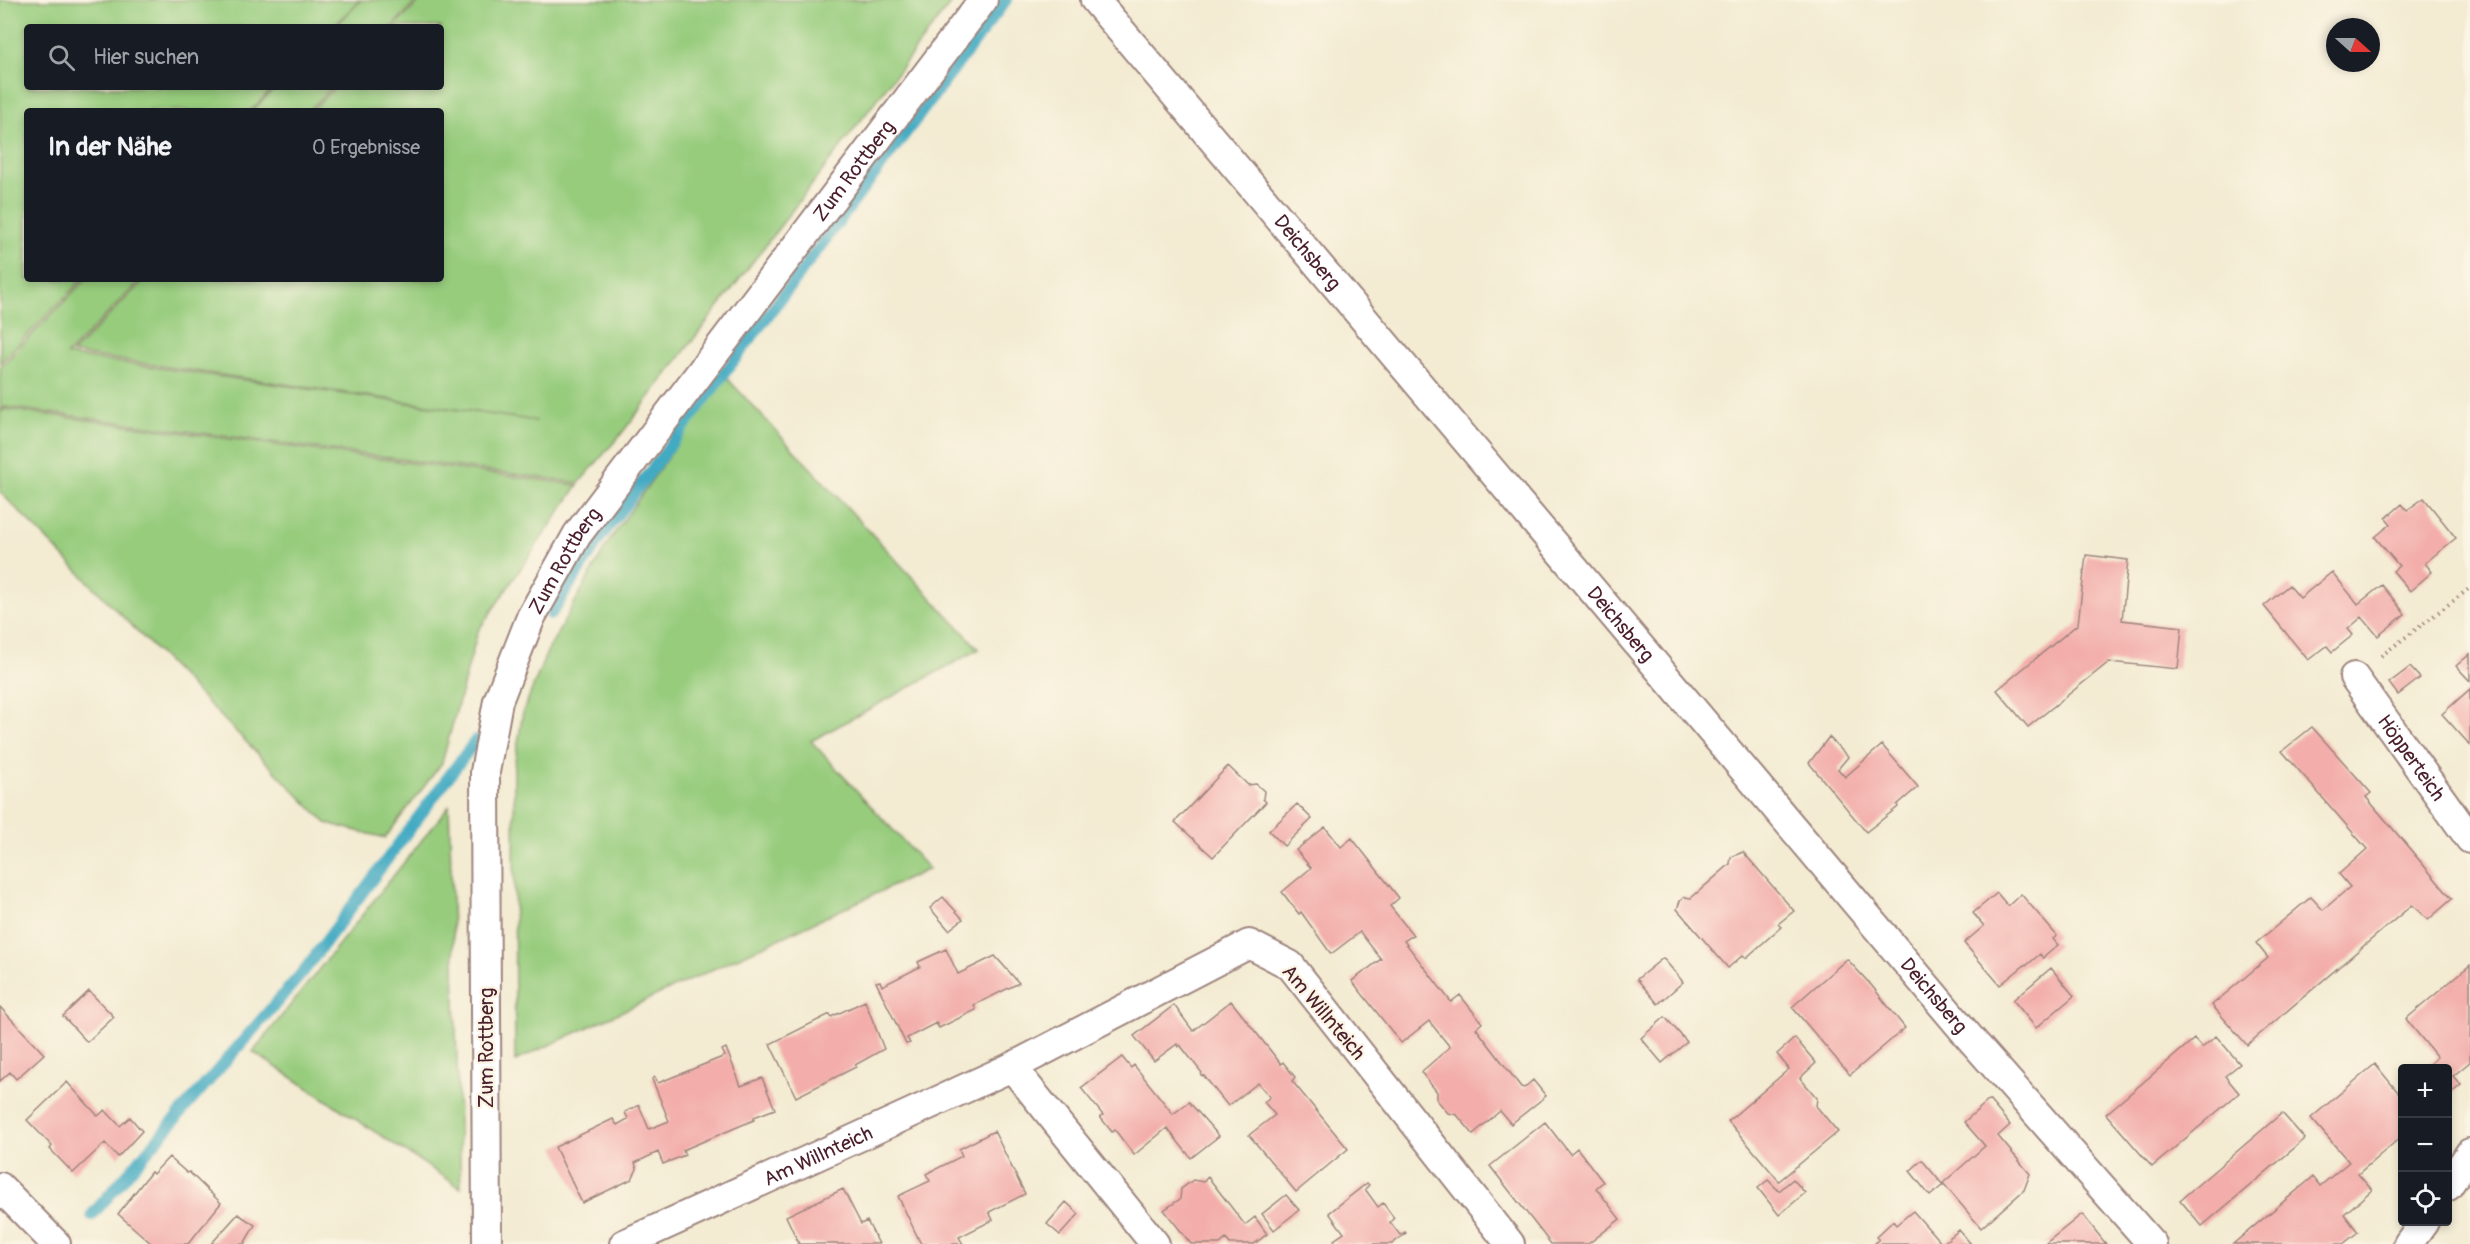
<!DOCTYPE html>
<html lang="de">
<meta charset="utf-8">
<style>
body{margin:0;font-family:Pangolin,sans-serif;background:#20242c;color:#f1f3f6}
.controls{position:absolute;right:18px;bottom:18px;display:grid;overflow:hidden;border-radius:6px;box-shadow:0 3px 9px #0003}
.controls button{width:54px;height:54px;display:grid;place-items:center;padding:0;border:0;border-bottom:2px solid #363941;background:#171b24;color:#f1f3f6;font:30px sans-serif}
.compass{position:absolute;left:2326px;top:18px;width:54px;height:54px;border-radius:50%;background:#171b24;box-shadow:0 3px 9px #0003;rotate:111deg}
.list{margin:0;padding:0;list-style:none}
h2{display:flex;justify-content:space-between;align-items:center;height:78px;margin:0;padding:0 24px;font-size:26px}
h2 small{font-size:20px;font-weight:400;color:#9ea1a6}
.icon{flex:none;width:33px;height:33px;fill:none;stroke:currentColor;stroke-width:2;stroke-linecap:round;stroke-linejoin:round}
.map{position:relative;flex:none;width:2470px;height:1244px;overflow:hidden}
.search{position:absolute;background:#171b24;box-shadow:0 3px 9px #0003;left:24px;top:24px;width:420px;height:66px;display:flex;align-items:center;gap:15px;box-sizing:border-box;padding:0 21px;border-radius:6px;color:#9ea1a6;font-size:22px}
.panel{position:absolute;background:#171b24;box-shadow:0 3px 9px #0003;left:24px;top:108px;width:420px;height:174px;border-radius:6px}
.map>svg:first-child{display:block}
.green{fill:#97cc7d;stroke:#707654;stroke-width:1.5}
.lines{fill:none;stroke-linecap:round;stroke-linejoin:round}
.stream{stroke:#42aac2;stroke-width:12}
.building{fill:#f3aeab}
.street-casing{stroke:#9e857e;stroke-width:32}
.path{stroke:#9e857e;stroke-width:4;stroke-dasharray:1.5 4.5;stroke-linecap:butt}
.street{stroke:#fff;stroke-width:28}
.labels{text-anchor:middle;stroke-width:5;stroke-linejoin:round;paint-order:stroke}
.street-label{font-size:20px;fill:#4a1f2b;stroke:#fcf5e5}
</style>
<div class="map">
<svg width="2470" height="1244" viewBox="0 0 2470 1244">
<rect width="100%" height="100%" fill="#fcf5e5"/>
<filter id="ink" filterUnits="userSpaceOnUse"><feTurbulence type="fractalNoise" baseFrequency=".0167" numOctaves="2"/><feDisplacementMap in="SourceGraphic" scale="12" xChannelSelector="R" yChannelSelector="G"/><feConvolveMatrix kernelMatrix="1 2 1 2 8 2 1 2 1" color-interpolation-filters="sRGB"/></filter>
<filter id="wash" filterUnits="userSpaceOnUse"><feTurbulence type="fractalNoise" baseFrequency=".008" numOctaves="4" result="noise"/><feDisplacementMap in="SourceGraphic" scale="24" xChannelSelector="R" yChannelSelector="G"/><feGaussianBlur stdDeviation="1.35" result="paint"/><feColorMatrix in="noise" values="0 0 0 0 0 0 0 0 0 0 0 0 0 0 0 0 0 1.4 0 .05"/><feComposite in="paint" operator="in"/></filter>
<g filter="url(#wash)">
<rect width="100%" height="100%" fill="#f3ebd2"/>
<path class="green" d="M0,0h360l-27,27h-306v60h247l-24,24h-223v168h56l-83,84z
M361,0h57l-27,27h-56z
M421,0h532l-331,433 -43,50 -574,-76 -5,4v-44l86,-88h56l-75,76 470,66 -465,-68 73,-74h296v-168h-130l24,-24h106v-60h-47z
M276,87h56l-24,24h-56z
M725,376l254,273 -168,92 118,128 -414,192 -1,-294 9,-55 24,-60 62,-111z
M5,409l573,76 -100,146 -36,132 -57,75 -59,-15 -326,-331v-79z
M449,806l12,382 -208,-136z"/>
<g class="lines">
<path class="stream" d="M551,614l49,-76 406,-538
M92,1215l211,-243 173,-232"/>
</g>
<g id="blocks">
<path class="building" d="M2424,498l32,40 -31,25 7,9 -22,19 -17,-20 6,-5 -24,-29 16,-13 -5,-6 16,-14 5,6z
M2086,555l42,5 -6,60 60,7 -4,42 -69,-7 -81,65 -31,-37 81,-66z
M2332,572l26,32 24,-19 23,29 -27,22 -16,-19 -14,12 5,6 -21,17 -5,-6 -19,14 -44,-54 25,-21 11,13z
M2470,654v27l-14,-15z
M2410,667l10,11 -22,17 -9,-12z
M2470,689v56l-28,-31z
M2312,727l59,66 -5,4 86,102 -24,21 -16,-15 -165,140 -35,-40 56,-47 -12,-15 55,-46 12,13 27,-23 -11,-13 28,-25 -85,-98z
M1829,737l19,20 -10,12 7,8 37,-32 36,42 -21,18 1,2 -32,25 -57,-69z
M1228,766l20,19 8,-1 8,7 -1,8 3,3 -53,55 -38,-35z
M1297,804l15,15 -28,27 -15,-15z
M1325,827l16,20 11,-9 47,60 -9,8 23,29 -9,6 47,61 9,-7 22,28 -6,5 45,59 3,1 9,-8 13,16 -35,28 -11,-13 -27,23 -16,-19 -9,-2 -11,-13v-8l-16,-20 29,-25 -21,-26 -28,22 -49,-62 29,-22 -21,-27 -29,22 -30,-42 -2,2 -17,-22 29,-24 -15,-18z
M1743,852l51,59 -16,13 3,3 -35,31 -3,-3 -15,13 -51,-59 3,-8 4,-4 7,1 39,-34 1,-7z
M1997,893l11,13 13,-12 36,42 -4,3 5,6 -15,13 -3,-4 -13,11 -1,-1 -26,21 -36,-42 20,-17 -11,-13z
M943,897l20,22 -14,11 -19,-22z
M946,949l12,25 37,-18 24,27 -45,22 2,5 -37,18 -3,-5 -29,15 3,5 -4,1 -30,-62 4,-1 2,5 38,-19 -2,-5z
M1663,958l20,24 -25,22 -21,-25z
M1847,959l25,27 33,42 -55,47 -58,-68z
M2470,965v97l-17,14 8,9 -13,11v-28h-23l12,-11 -31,-38z
M2051,968l23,28 -38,32 -23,-28z
M89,991l25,26 -27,25 -24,-26z
M865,1001l19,48 -29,16 1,2 -60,30 -26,-53 60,-30 1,3z
M1231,1001l50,63 2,-2 12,15 -3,4 56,68 -52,43 -47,-57 26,-20 -11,-13 6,-5 -12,-14 -30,23 -24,-30 -3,-1 1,-2 -22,-28 -2,2 -1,-3 -23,17 -20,-25 40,-31 19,26z
M0,1007l44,47 -28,25 -6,-7 -10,9z
M1665,1017l22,25 -25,21 -21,-25z
M2216,1036l24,28 -15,12 14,17 -87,74 -46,-53 88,-75 8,9z
M1795,1038l21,25 -16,15 17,20 -1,8 22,26 -59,49 -51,-60 61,-52 -12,-15z
M726,1048l15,38 21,-8 13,31 -21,8v3l-71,30 2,5 -22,9 -5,-12 -23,11 2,6 -5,10 -50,24 -27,-56 58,-28 4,6 11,-6 -3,-7 14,-7 10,24 20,-8 -17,-42 3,-2 3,6 67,-27 -3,-6z
M1122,1057l9,11 3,-3 39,49 16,-12 30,34 -28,22 -24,-30 -33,27 -19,-25 -3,2 -12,-15 3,-2 -22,-27z
M2375,1064l27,33v39l-44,38 14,16 -28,24 14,18 -15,12h-110l80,-67 7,9 29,-24 -38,-44z
M67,1082l31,34 7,-6 15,16 10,-9 12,14 -24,26 -13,-14 -32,30 -23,-24 2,-3 -25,-26z
M1989,1100l21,25 -12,11 32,38 -6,16 -43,38 -38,-45 42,-37 -21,-24z
M2282,1113l23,26 -103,87 -22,-26z
M1545,1122l25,32 7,-6 26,34 -7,6 24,31 -32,25h-37l-61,-78z
M994,1131l31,63 -36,18 4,8 -34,17 4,7h-42l-23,-48 32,-15 -4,-7 36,-18 -3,-7z
M169,1157l18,16 2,-1 32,31 -33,41h-36l-34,-30 33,-42 2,2z
M1922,1160l21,25 -13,11 -20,-25z
M1208,1177l37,48 10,-8 12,17 -13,10h-24l-4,-5 -6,5h-29l-27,-34 16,-11 1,-10 12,-9 10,2z
M1793,1179l12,14 -26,22 -21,-27 10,-8 11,11z
M1367,1183l2,2 -4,4 13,18 5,-4 11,15 -4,4 10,13 5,-3 1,1 -14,11h-55l-3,-4 10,-7 -15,-20z
M843,1189l18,35 6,-3 12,23h-80l-13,-28z
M1286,1195l13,15 -25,20 -12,-16z
M1066,1202l13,12 -19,21 -13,-11z
M1913,1211l29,33h-68l5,-4 -3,-3 17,-16 3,4z
M238,1214l17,11 -11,19h-33z
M2082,1214l24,30h-61z
M1959,1230l12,14h-29z"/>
</g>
</g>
<g filter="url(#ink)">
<use href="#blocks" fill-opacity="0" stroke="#9e857e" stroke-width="1.5"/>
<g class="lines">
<g class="street-casing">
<g id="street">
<path id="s1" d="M1095,0l875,1038 182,206"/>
<path id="s2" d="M2354,677l116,162"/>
<path d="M1012,1067l143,177"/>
<path d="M2448,1186l22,-33"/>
<path d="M0,1187l56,57"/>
<path id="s3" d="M487,1244l-2,-472 13,-71 33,-84 46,-82 406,-535"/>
<path id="s4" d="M624,1244l388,-177 237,-123 41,21 220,279"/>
<path d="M2408,1244l16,-22"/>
</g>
</g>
<path class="path" d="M2381,656l89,-68"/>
<use href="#street" class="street"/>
</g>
</g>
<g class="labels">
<g class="street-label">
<text dy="7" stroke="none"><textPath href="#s3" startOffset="1186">Zum Rottberg</textPath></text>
<text dy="7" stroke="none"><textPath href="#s1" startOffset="330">Deichsberg</textPath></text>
<text dy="7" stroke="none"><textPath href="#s3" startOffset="700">Zum Rottberg</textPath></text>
<text dy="7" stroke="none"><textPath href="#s1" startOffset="816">Deichsberg</textPath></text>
<text dy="7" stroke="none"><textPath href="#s2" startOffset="99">Höpperteich</textPath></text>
<text dy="7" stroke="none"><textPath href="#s1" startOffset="1302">Deichsberg</textPath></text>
<text transform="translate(1324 1012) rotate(50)" y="7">Am Willnteich</text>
<text transform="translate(486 1048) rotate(-90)" y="7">Zum Rottberg</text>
<text dy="7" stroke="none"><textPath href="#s4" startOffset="213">Am Willnteich</textPath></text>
</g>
</g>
</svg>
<div class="controls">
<button>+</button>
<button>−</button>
<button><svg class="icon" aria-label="locate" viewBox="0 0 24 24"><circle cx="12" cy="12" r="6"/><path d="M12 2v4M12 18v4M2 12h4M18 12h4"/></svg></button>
</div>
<svg class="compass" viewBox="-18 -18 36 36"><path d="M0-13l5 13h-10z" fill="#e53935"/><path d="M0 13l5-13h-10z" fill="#9ea1a6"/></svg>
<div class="search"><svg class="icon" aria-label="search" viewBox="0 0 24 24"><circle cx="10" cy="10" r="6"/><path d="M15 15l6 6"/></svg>Hier suchen</div>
<section class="panel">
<h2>In der Nähe<small>0 Ergebnisse</small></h2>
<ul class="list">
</ul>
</section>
</div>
